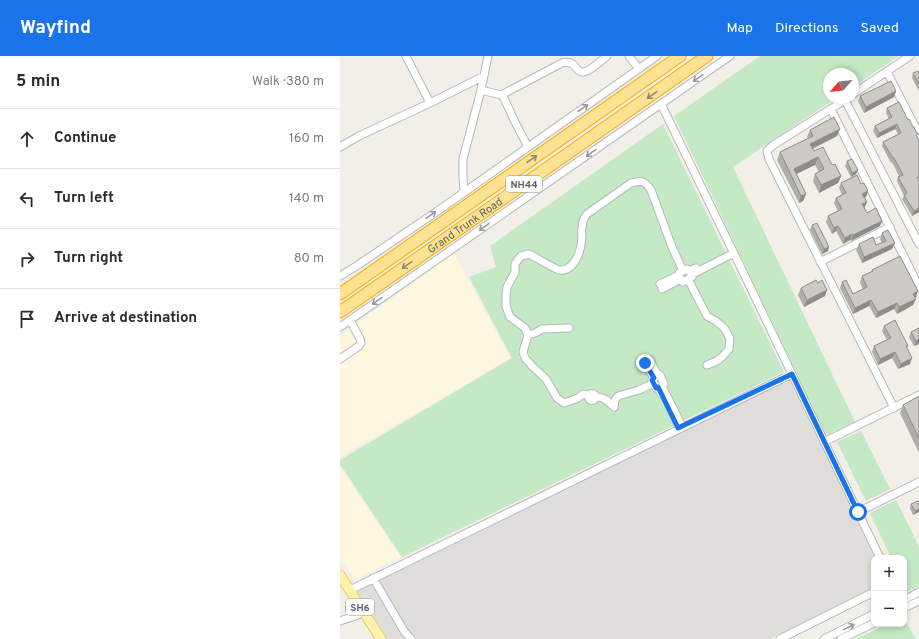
<!DOCTYPE html>
<meta charset="utf-8">
<style>
body{margin:0;font-family:Overpass,sans-serif;background:#f2f2f3;color:#2b2b33}
.controls{position:absolute;right:12px;bottom:12px;display:grid;overflow:hidden;border-radius:8px;box-shadow:0 2px 6px #0003}
.controls button{width:36px;height:36px;display:grid;place-items:center;padding:0;border:0;border-bottom:1px solid #e1e1e2;background:#fff;color:#2b2b33;font:20px sans-serif}
.compass{position:absolute;left:483px;top:12px;width:36px;height:36px;border-radius:50%;background:#fff;box-shadow:0 2px 6px #0003;rotate:243deg}
.stop{position:absolute;width:12px;height:12px;margin:-9px;border:3px solid #1a73e8;border-radius:50%;background:#fff}
.stop.end{background:#1a73e8;border-color:#fff;box-shadow:0 1px 4px #0008}
.list{margin:0;padding:0;list-style:none}
h2{display:flex;justify-content:space-between;align-items:center;height:52px;margin:0;padding:0 16px;font-size:17px}
h2 small{font-size:13px;font-weight:400;color:#7c7c81}
.list li{display:grid;grid-template-columns:26px 1fr auto;gap:12px;align-items:center;box-sizing:border-box;height:60px;padding:0 16px;border-top:1px solid #e1e1e2}
.list b{display:block;font-size:15px;white-space:nowrap}
.list em{font-size:13px;font-style:normal;color:#7c7c81}
.icon{flex:none;width:22px;height:22px;fill:none;stroke:currentColor;stroke-width:2;stroke-linecap:round;stroke-linejoin:round}
.map{position:relative;flex:none;width:579px;height:583px;overflow:hidden}
header{display:flex;align-items:center;gap:24px;box-sizing:border-box;height:56px;padding:0 20px;background:#1a73e8;color:#fff}
header strong{font-size:19px}
nav{display:flex;gap:22px;margin-inline-start:auto;font-size:14px}
main{display:flex}
aside{flex:1;background:#fff}
.map>svg:first-child{display:block}
.commercial{fill:#fef7e0}
.industrial{fill:#e0deda}
.green{fill:#c5e8c5}
.lines{fill:none;stroke-linecap:round;stroke-linejoin:round}
.minor-casing{stroke:#b5b8bc;stroke-width:9}
.major-casing{stroke:#f2c960;stroke-width:11}
.highway-casing{stroke:#f9ab00;stroke-width:13}
.minor{stroke:#fff;stroke-width:7}
.major{stroke:#fff2af;stroke-width:9}
.highway{stroke:#fde293;stroke-width:11}
.wall{fill:#afaea9}
.shaded-wall{fill:#8f8d8a}
.building{fill:#cccac5;stroke:#8f8d8a}
.oneway{stroke:#979a9d}
.oneway2{stroke:#8e8975}
.route{stroke:#1a73e8;stroke-width:5}
.labels{text-anchor:middle;stroke-width:3;stroke-linejoin:round;paint-order:stroke}
.shield{fill:#fff;stroke:#8f9295;stroke-width:1}
.shield-label{font-size:10px;font-weight:bold;fill:#5f6368}
.street-label{font-size:11px;fill:#5f6368;stroke:#fff}
</style>
<header>
<strong>Wayfind</strong>
<nav><a>Map</a><a>Directions</a><a>Saved</a></nav>
</header>
<main>
<aside>
<h2>5 min<small>Walk · 380 m</small></h2>
<ul class="list">
<li><svg class="icon" aria-label="ahead" viewBox="0 0 24 24"><path d="M12 20V5M6 11l6-6 6 6"/></svg><div><b>Continue</b></div><em>160 m</em></li>
<li><svg class="icon" aria-label="left" viewBox="0 0 24 24"><path d="M17 20v-9H6M10 6l-5 5 5 5"/></svg><div><b>Turn left</b></div><em>140 m</em></li>
<li><svg class="icon" aria-label="right" viewBox="0 0 24 24"><path d="M7 20v-9h11M14 6l5 5-5 5"/></svg><div><b>Turn right</b></div><em>80 m</em></li>
<li><svg class="icon" aria-label="arrive" viewBox="0 0 24 24"><path d="M6 21V4h12l-3 4 3 4H6"/></svg><div><b>Arrive at destination</b></div></li>
</ul>
</aside>
<div class="map">
<svg width="579" height="583" viewBox="0 0 579 583">
<rect width="100%" height="100%" fill="#f1efe8"/>
<path class="commercial" d="M114,197l56,105 -170,99v-121z
M0,412l61,89 -46,22 -15,-21z"/>
<path class="industrial" d="M450,324l85,178h-1v30l-104,51h-383l-30,-48z"/>
<path class="green" d="M420,0h139l-46,31v-13h-24v24h7l-103,69 122,255 -29,13 -152,-319z
M323,68l121,248 -382,185 -62,-93v-4l172,-102 -43,-81 27,-10 -6,-21z
M521,375l29,58 -24,12 -29,-59z
M556,444l23,47v39l-12,6 -3,-7v-27h-13l-21,-45z
M564,563l12,20h-60l31,-15h17z"/>
<g class="lines">
<g class="minor-casing">
<path id="minor" d="M66,0l24,47
M289,0l10,13
M547,16l32,62
M141,34l20,5 3,3 11,24 13,25
M513,38l57,-38
M161,39l61,-32c14,-4 12,8 20,9 6,1 20,-12 25,-16
M508,42l-76,48 -5,5 2,8 125,249
M505,44l74,144
M321,48l83,170 136,284
M491,53l88,178
M0,91l19,-11 71,-33 54,-27
M124,136l-1,-16v-17l18,-69 7,-34
M480,206l70,-35
M0,220l18,-11 81,-55 218,-154
M348,223l19,37 9,5 9,8 5,10 -1,10 -6,7 -6,5 -10,4
M320,228l19,-9v-2l8,-4 2,2 7,-3
M322,233l19,-10 2,3 9,-5 -1,-2 43,-22
M0,271l390,-271
M229,272l-27,1 -7,4 -7,2 -3,-7 -15,-11 -4,-11v-11l1,-8 8,-15v-8l6,-8 8,-2c6,3 26,15 30,16 16,2 22,-20 23,-32 0,-4 -1,-7 0,-10 0,-5 2,-10 5,-14l44,-31c11,-3 14,-2 20,7l21,57 11,24
M188,279l-5,17 2,6 8,9 13,12 11,19 7,5 14,-5 5,-4 4,1 1,1
M0,303l19,-13 2,-3 -1,-4 -10,-19
M310,304l8,16 2,-1 4,9 -2,2 20,40
M305,307l9,15 -2,2 4,8 2,-1 3,7
M248.5 341a3.5 3.5 0 1 1 7 0a3.5 3.5 0 1 1-7 0Z
M255,341c9,-1 13,5 19,10l1,-7 3,-4 21,-6 15,-7
M484,386l95,-47
M518,456l61,-30
M33,522l31,53 7,8
M10,534l442,-216
M564,544l15,-8
M564,552l15,-7
M0,565l18,-6
M440,583l94,-47
M484,583l50,-25
M501,583l33,-16"/>
</g>
<g class="major-casing">
<path id="major" d="M0,519l41,64"/>
</g>
<g class="highway-casing">
<g id="highway">
<path d="M0,238l340,-238"/>
<path id="s1" d="M0,256l210,-146 157,-110"/>
</g>
</g>
<use href="#minor" class="minor"/>
<use href="#major" class="major"/>
<use href="#highway" class="highway"/>
</g>
<path class="wall" d="M573,17h6v18l-7,-13z
M532,34l24,1 -2,6 -30,16 -6,-12 2,-5z
M547,52l31,29 1,75 -7,4 -10,-17 2,-3 -7,-15 1,-4 1,-1 -7,-14 -1,1 -9,-17 1,-4 15,-8 -3,-5 -18,9 -4,-7 2,-5 14,-7 -3,-6z
M500,73l-3,7 -24,13 1,2 18,14 9,11 -3,7 -19,10 -6,-12 2,-7 4,-2 -4,-7 -19,9 10,20 -3,7 -4,2 -22,-43 3,-8 28,-13 -1,-2 3,-7z
M507,105l9,13 -5,3 -6,-11z
M501,127l20,1 7,7 -2,6h-2l1,10 -1,1 3,5 13,13 -29,15 -1,-1 -7,4 -7,-13 -4,3 -6,-12 2,-6 10,-5 -4,-8 2,-5 6,-3 -3,-7z
M472,169l16,26 -6,3 -12,-24z
M542,177l10,16 -30,14 -6,-13 3,-6 17,1 6,-2 -2,-4z
M532,214l46,21 -3,7 -2,7 -16,9 -3,-5 -18,9 -7,-12 -16,8 -13,-26 2,-6 11,12 10,-5 -3,-6 2,-7 9,-4z
M461,232l24,8 -21,11 -6,-12z
M544,270l24,20 -1,2 3,16 -12,5 -6,-11 -14,7 -6,-13 2,-6 13,-6 -5,-9z
M579,272v17v-1l-5,2 -5,-9 2,-5z
M579,340v57l-19,-40 3,-8z
M579,446l-6,13 -3,-7 1,-4z"/>
<path class="shaded-wall" d="M556,35l-2,6 -30,16 2,-6z
M557,68l-2,5 -18,9 2,-5z
M500,73l-3,7 -30,15 3,-7z
M478,101l-3,8 -23,11 2,-7z
M518,114l-2,4 -5,3 1,-4z
M501,120l-3,7 -19,10 2,-8z
M528,135l-2,6 -5,2 1,-5z
M466,138l-3,7 -4,2 2,-7z
M527,146l-2,5 -5,3 2,-6z
M579,152v4l-7,4 2,-5z
M542,165l-2,5 -29,15 2,-6z
M498,170l-2,5 -4,3 2,-6z
M512,178l-2,6 -7,4 2,-6z
M555,187l-3,6 -30,14 2,-6z
M489,191l-1,4 -6,3 2,-5z
M487,234l-2,6 -21,11 3,-7z
M578,235l-2,6 -6,3 3,-6z
M576,243l-3,6 -16,9 2,-7z
M531,244l-2,6 -16,8 2,-6z
M557,247l-3,6 -18,9 2,-6z
M579,283v5l-5,2 2,-5z
M555,296l-3,6 -14,7 2,-6z
M572,302l-2,6 -12,5 3,-5z
M579,453v3l-6,3 2,-4z"/>
<path class="building" d="M578,15l1,2v11l-6,-11z
M551,25l5,10 -30,16 -6,-11z
M559,46l9,18 1,-1 4,8h1l2,5 3,2 -3,1 3,5v37l-2,1 2,3v27l-5,3 -10,-16 3,-2 -9,-16 5,-2 -9,-17h-1l-10,-16 18,-9 -4,-9 -18,9 -4,-7 17,-9 -5,-9z
M494,61l6,12 -30,15 4,7 9,-4 9,18 3,-1 6,12 -20,9 -6,-11 9,-5 -6,-12 -24,12 12,25 -5,2 -21,-44 33,-16 -3,-6z
M512,103l6,11 -6,3 -5,-12z
M517,119l4,9 3,-1 4,8 -6,3 5,8 -5,2 5,9 9,-5 6,13 -29,14 -1,-1 -7,4 -7,-12 -4,2 -6,-12 14,-7 -6,-11 10,-5 -5,-10z
M477,167l12,24 -5,2 -12,-24z
M548,174l7,13 -31,14 -5,-13 14,-7 3,8 10,-4 -4,-8z
M560,200l18,35 -5,3 3,5 -17,8 -2,-4 -19,9 -7,-12 -16,8 -13,-26 4,-2 7,14 14,-7 -5,-11 11,-5 -1,-1z
M476,224l2,3 4,-3 5,10 -20,10 -6,-12z
M555,264l13,26h-2l6,12 -11,6 -6,-12 -15,7 -6,-13 17,-8 -7,-12z
M579,272v11l-3,2 -5,-9z
M579,340v42l-16,-33z
M578,445l1,1v7l-4,2 -4,-7z"/>
<defs><path id="oneway-shaft" d="M-6 0H5M1.5-3L5.5 0L1.5 3" fill="none" stroke-width="1.6" stroke-linecap="round" stroke-linejoin="round"/></defs>
<g class="oneway">
<use href="#oneway-shaft" transform="translate(358 22) rotate(145)"/>
<use href="#oneway-shaft" transform="translate(243 52) rotate(-35)"/>
<use href="#oneway-shaft" transform="translate(251 97) rotate(145)"/>
<use href="#oneway-shaft" transform="translate(91 159) rotate(-35)"/>
<use href="#oneway-shaft" transform="translate(144 171) rotate(145)"/>
<use href="#oneway-shaft" transform="translate(37 245) rotate(145)"/>
<use href="#oneway-shaft" transform="translate(509 571) rotate(-26)"/>
</g>
<g class="oneway2">
<use href="#oneway-shaft" transform="translate(312 39) rotate(145)"/>
<use href="#oneway-shaft" transform="translate(192 103) rotate(-35)"/>
<use href="#oneway-shaft" transform="translate(67 209) rotate(145)"/>
</g>
<g class="lines">
<path class="route" d="M305,307l9,15 -2,2 4,8 2,-1 20,41 114,-54 66,138"/>
</g>
<g class="labels">
<g class="shield">
<rect x="166" y="120" width="36" height="16" rx="3"/>
<rect x="6" y="543" width="28" height="16" rx="3"/>
</g>
<g class="shield-label">
<text x="184" y="132">NH44</text>
<text x="20" y="555">SH6</text>
</g>
<g class="street-label">
<text dy="4" stroke="none"><textPath href="#s1" startOffset="152">Grand Trunk Road</textPath></text>
</g>
</g>
</svg>
<div class="controls">
<button>+</button>
<button>−</button>
</div>
<svg class="compass" viewBox="-18 -18 36 36"><path d="M0-13l5 13h-10z" fill="#e53935"/><path d="M0 13l5-13h-10z" fill="#7c7c81"/></svg>
<div class="stop" style="left:518px;top:456px"></div>
<div class="stop end" style="left:305px;top:307px"></div>
</div>
</main>
